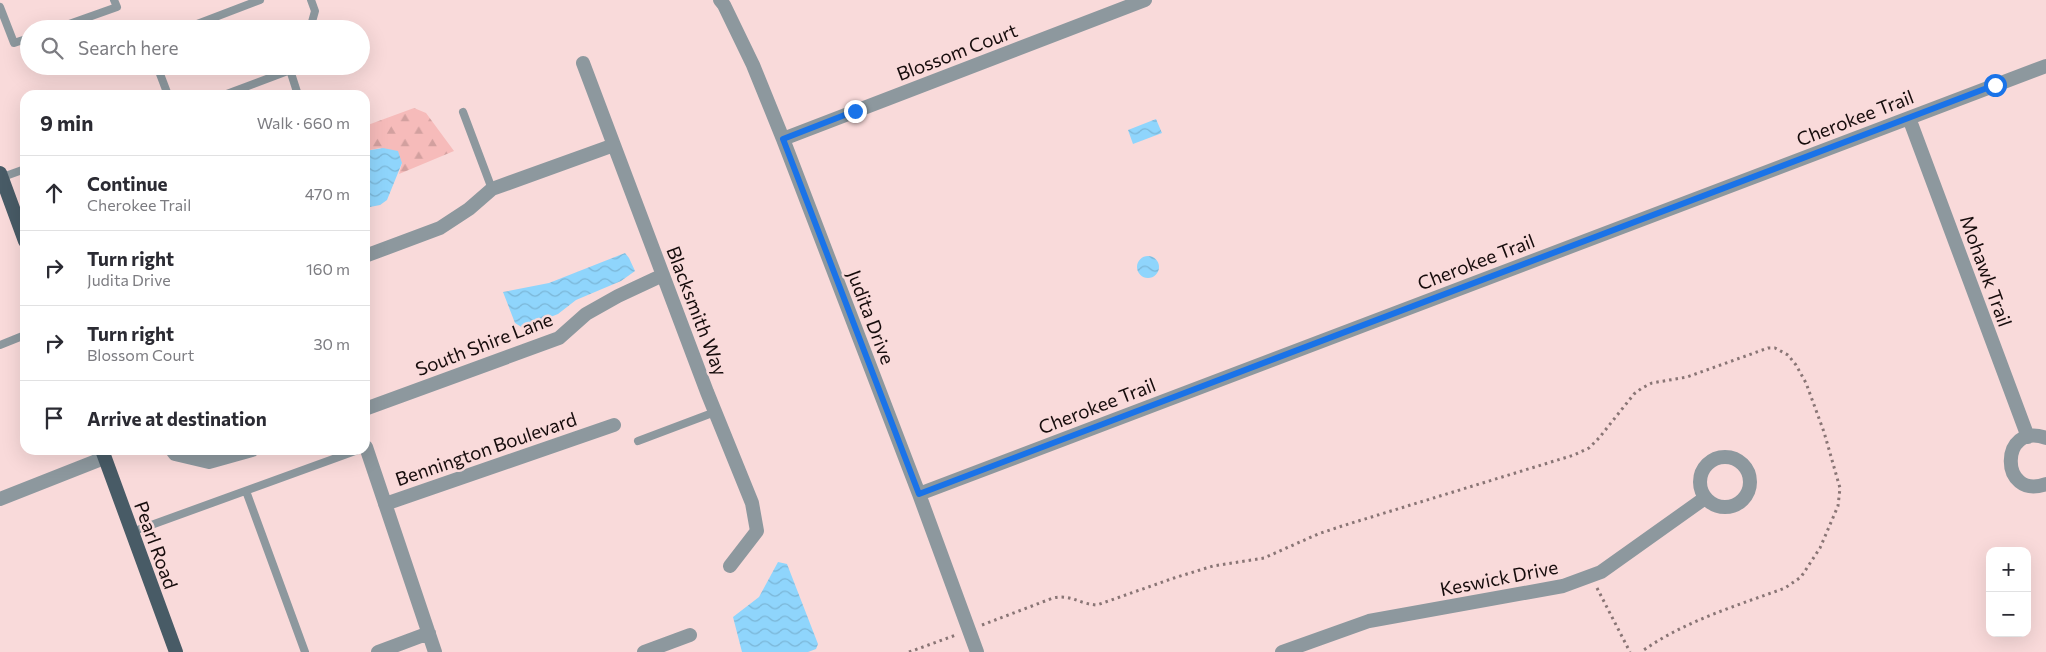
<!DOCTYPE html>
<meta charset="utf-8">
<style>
body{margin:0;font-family:Commissioner,sans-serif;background:#f2f2f3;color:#2b2b33}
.controls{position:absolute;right:15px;bottom:15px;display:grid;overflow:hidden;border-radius:10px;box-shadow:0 5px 20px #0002}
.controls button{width:45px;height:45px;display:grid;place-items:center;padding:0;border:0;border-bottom:1px solid #e1e1e2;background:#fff;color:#2b2b33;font:25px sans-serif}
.stop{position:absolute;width:15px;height:15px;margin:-11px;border:4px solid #1a73e8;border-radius:50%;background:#fff}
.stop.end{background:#1a73e8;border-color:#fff;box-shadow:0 1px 5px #0008}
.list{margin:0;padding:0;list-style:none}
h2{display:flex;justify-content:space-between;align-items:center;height:65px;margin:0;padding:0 20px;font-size:21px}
h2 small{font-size:16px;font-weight:400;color:#7c7c81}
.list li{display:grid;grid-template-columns:32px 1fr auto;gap:15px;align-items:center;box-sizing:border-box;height:75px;padding:0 20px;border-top:1px solid #e1e1e2}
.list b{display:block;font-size:19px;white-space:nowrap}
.list p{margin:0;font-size:16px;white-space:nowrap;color:#7c7c81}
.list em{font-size:16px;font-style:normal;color:#7c7c81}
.icon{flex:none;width:28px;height:28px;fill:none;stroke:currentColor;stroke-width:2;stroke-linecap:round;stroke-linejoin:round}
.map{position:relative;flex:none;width:2046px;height:652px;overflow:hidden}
.search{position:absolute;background:#fff;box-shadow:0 5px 20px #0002;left:20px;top:20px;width:350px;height:55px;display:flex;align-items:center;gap:12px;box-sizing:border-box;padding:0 18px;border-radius:28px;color:#7c7c81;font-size:19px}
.panel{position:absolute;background:#fff;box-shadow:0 5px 20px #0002;left:20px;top:90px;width:350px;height:365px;border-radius:15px}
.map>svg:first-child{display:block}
.forest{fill:url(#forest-firs)}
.water{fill:url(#water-waves)}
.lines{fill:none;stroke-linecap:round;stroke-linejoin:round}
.path{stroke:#897575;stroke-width:3;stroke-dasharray:2.5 4;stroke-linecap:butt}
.service{stroke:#8d989e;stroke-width:8}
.minor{stroke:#8d989e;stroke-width:14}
.primary{stroke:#485b66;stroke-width:14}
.route{stroke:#1a73e8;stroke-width:6}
.labels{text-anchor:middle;stroke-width:5;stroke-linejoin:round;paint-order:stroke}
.street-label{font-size:19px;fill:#160c0c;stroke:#f9dada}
</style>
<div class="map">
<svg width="2046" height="652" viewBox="0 0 2046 652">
<defs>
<pattern id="forest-firs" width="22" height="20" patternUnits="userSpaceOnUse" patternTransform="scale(1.25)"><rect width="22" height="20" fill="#f6bbba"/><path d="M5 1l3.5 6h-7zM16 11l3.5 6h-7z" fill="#d2a09f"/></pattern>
<pattern id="water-waves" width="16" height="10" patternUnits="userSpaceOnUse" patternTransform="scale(1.25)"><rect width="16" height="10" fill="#8fd5fc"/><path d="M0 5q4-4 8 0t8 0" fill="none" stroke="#7bb6d7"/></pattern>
</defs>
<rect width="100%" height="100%" fill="#f9dada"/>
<path class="forest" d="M414,108l12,5 28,38 -55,23 3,-11 -22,-15 -15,3v-25z"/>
<path class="water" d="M1156,119l6,14 -29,11 -5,-14z
M383,148l15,3 4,12 -15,37 -7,5 -15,3v-57z
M625,253l4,5 6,13 -14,10 -45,19 -18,14 -35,14 -8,-5 -12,-31 46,-9z
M1137 267a11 11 0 1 1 22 0a11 11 0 1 1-22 0Z
M778,562l9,2 31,80 -2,5 -8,3h-66l-9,-35 26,-20z"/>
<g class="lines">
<path class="path" d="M1597,588l33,64
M982,625l71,-27c18,-4 26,6 44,7l77,-27 39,-12 51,-8 54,-24 24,-8 232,-71 15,-7 10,-10 35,-44 8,-6 10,-5 35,-6 81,-29h7l13,7 8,10 10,18 18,49 16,56 -2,18 -18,42 -19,29 -16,11c-49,18 -101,33 -144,64
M909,652l47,-17"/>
<path class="service" d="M0,7l14,36 15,-5
M55,29l62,-22 -3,-7
M184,29l76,-29
M310,29l5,-18 -4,-11
M157,66l11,29
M290,70l8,25
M224,95l77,-29
M463,112l29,77
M0,178l25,-9
M0,345l25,-10
M638,441l77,-29
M246,491l59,161
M132,532l226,-82"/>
<path class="minor" d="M720,0l4,5 29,60 30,74 136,355 58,158
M583,63l124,329 45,111 5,28 -27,35
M1909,118l119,319
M783,139l362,-139
M365,256l75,-28 29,-19 23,-20 122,-44
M365,409l194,-71 27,-24 32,-18 45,-21
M2046,438c-47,-17 -47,63 0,46
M366,447l69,205
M172,450l3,4 34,8 43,-12
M1700 482a25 25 0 1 1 50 0a25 25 0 1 1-50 0Z
M919,494l1127,-428
M0,499l104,-41
M385,504l229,-79
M378,652l51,-19
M644,652l46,-17
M1282,652l87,-31 194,-35 38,-14 104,-74"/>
<path class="primary" d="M0,173l25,68
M102,450l74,202"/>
</g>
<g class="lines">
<path class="route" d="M855,111l-72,28 136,355 1076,-409"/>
</g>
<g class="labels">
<g class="street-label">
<text transform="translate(957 52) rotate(-21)" y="7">Blossom Court</text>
<text transform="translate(1855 118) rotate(-21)" y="7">Cherokee Trail</text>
<text transform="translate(1476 262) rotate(-21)" y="7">Cherokee Trail</text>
<text transform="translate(1986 271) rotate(70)" y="7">Mohawk Trail</text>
<text transform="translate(697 311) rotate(69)" y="7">Blacksmith Way</text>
<text transform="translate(871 317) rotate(69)" y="7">Judita Drive</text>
<text transform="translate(484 344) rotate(-21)" y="7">South Shire Lane</text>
<text transform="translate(1097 406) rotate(-21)" y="7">Cherokee Trail</text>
<text transform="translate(486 449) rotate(-19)" y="7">Bennington Boulevard</text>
<text transform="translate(156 545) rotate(70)" y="7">Pearl Road</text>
<text transform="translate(1499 578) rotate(-11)" y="7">Keswick Drive</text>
</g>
</g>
</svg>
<div class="controls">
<button>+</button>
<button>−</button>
</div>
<div class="stop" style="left:1995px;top:85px"></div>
<div class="stop end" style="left:855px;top:111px"></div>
<div class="search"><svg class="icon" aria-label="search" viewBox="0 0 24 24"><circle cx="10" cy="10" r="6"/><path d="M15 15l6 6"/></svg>Search here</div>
<section class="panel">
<h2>9 min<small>Walk · 660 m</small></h2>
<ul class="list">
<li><svg class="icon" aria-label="ahead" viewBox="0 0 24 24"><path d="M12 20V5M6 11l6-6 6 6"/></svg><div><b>Continue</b><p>Cherokee Trail</p></div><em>470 m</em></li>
<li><svg class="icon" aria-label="right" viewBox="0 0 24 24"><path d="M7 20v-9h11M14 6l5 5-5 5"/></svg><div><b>Turn right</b><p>Judita Drive</p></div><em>160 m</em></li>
<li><svg class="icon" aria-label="right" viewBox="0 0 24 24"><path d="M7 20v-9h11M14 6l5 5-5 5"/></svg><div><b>Turn right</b><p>Blossom Court</p></div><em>30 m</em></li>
<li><svg class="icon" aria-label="arrive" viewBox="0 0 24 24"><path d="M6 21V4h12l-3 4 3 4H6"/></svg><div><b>Arrive at destination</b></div></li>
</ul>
</section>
</div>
